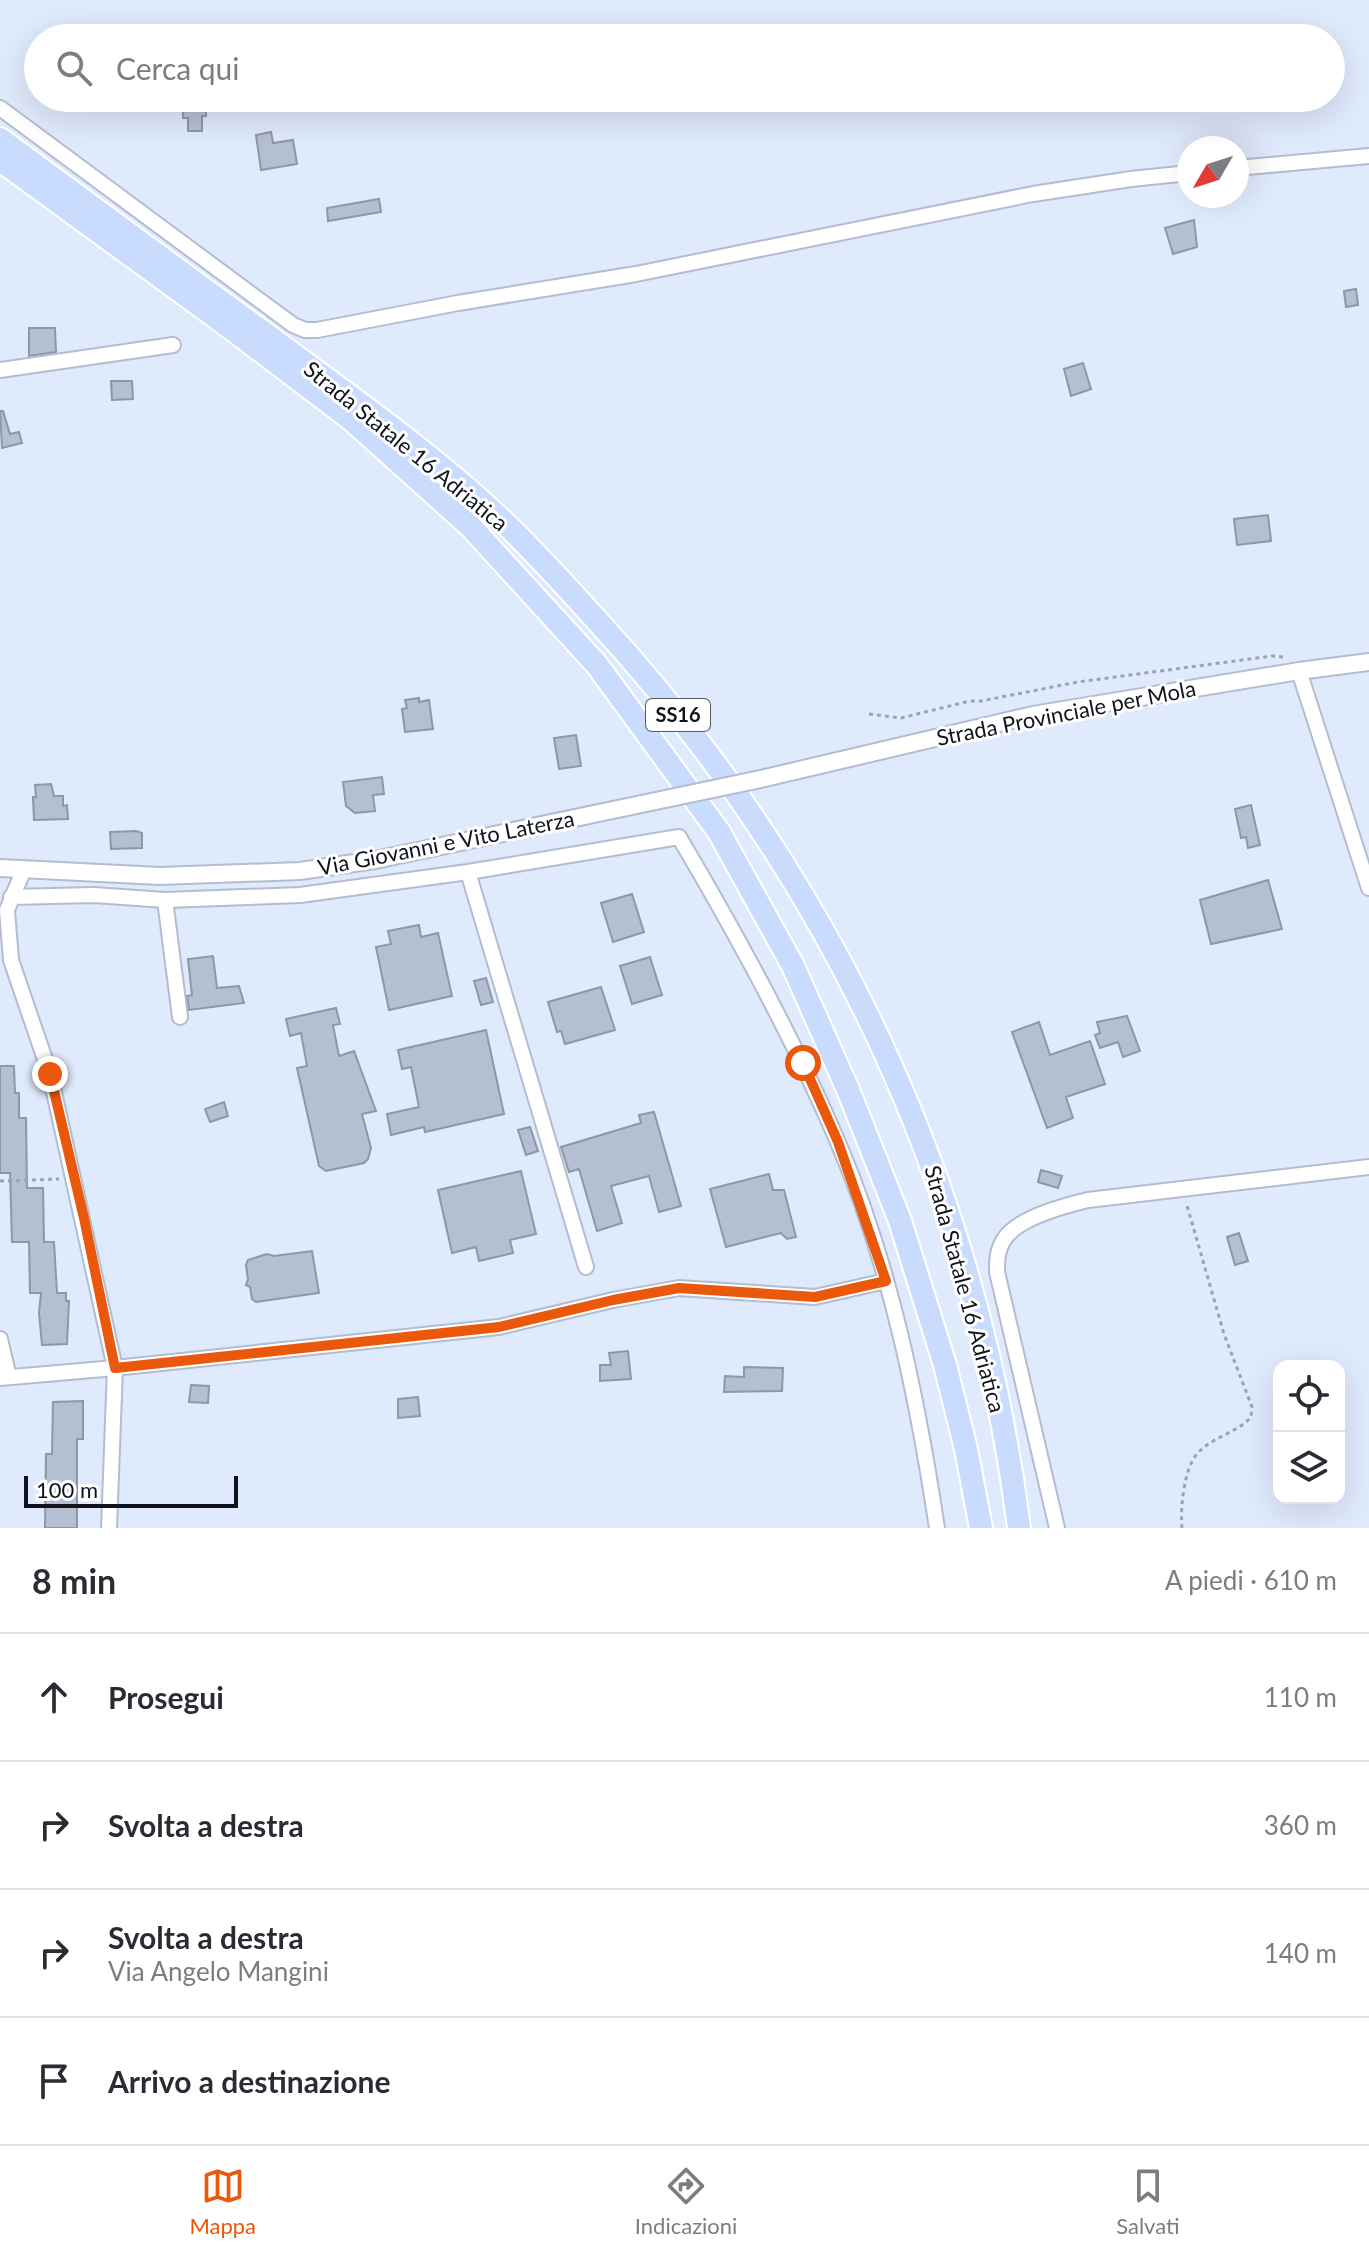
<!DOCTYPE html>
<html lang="it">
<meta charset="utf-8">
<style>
body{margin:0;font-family:Lato,sans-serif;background:#f2f2f3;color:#2b2b33}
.controls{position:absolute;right:24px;bottom:24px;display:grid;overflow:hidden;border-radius:16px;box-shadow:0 8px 32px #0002}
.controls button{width:72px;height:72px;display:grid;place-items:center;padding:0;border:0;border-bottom:2px solid #e1e1e2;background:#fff;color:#2b2b33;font:40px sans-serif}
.compass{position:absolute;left:1177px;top:136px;width:72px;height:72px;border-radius:50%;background:#fff;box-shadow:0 8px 32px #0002;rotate:231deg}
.scale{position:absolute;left:24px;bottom:20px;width:214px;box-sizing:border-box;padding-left:8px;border:4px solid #10141a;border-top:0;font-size:22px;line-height:28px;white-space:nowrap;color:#10141a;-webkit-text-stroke:6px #fff;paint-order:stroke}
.stop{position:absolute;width:24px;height:24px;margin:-18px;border:6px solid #ea580c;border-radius:50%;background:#fff}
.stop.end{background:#ea580c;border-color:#fff;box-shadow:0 2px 8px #0008}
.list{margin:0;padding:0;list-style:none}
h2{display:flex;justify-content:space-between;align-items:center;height:104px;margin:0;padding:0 32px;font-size:34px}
h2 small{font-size:26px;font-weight:400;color:#7c7c81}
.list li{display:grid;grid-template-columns:52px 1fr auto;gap:24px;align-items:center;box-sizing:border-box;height:128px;padding:0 32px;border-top:2px solid #e1e1e2}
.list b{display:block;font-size:30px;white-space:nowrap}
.list p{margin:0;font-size:26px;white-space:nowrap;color:#7c7c81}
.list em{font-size:26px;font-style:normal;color:#7c7c81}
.icon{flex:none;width:44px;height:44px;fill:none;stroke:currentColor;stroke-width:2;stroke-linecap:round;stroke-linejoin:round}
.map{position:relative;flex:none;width:1369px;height:1528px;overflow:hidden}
.search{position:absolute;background:#fff;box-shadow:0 8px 32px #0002;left:24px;right:24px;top:24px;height:88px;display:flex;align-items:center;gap:20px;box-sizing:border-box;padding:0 28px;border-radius:44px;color:#7c7c81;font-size:30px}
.sheet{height:616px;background:#fff}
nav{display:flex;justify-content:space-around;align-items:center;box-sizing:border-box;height:112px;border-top:2px solid #e1e1e2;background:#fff;font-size:22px;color:#7c7c81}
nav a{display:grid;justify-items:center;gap:4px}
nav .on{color:#ea580c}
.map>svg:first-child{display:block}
.building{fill:#b4bfd1;stroke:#8d97a8;stroke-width:2}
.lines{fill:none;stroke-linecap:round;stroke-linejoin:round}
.minor-casing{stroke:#b3bdcf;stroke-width:18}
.tertiary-casing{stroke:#b3bdcf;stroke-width:20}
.trunk-casing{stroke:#fff;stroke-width:26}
.path{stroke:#9ba3b1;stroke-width:3;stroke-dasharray:4 4;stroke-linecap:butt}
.minor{stroke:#fff;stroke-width:14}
.tertiary{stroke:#fff;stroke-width:16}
.trunk{stroke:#cadcfe;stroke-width:22}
.tertiary-bridge-casing{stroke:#b3bdcf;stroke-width:20;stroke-linecap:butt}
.tertiary-bridge{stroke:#fff;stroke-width:16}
.route{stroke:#ea580c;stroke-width:10}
.labels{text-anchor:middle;stroke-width:6;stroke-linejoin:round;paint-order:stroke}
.shield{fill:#fff;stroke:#585a5f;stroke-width:2}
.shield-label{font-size:20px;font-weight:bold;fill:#10141a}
.street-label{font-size:22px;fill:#10141a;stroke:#fff}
</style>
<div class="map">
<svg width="1369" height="1528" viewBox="0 0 1369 1528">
<rect width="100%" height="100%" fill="#e0eafd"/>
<path class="building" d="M183,100h16v3h7v13h-4v15h-14v-13h-5z
M271,132l2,11 20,-3 4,24 -36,6 -5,-35z
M379,199l2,13 -53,9 -1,-13z
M1194,220l3,27 -24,7 -8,-26z
M1356,289l2,16 -12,2 -2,-16z
M29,328h26l1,24 -27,4z
M1083,363l8,26 -20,7 -7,-27z
M111,381h21l1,18 -21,1z
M0,411h3l7,23 9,-2 3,11 -20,5z
M1268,515l3,26 -34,4 -3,-26z
M419,698v4l10,-2 4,29 -28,3 -3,-23 5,-1 -2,-8z
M576,735l5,31 -22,3 -5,-31z
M382,777l2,17 -11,1 2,16 -20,2 -9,-7 -3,-24z
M51,784l3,12h9v10l4,-1 1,14 -34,1 -1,-23h3l-1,-12z
M1251,805l9,40 -12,3 -2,-11 -5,1 -6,-29z
M136,831l6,2v15l-31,1 -1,-17z
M1268,880l14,49 -71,15 -11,-44z
M632,894l12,38 -31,10 -12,-39z
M419,925l2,12 17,-4 14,63 -63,14 -13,-63 15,-3 -3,-13z
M213,956l4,32 22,-2 5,17 -55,7 -2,-14 5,-1 -4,-36z
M650,957l12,38 -30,9 -12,-38z
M486,978l7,24 -12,3 -7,-24z
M601,987l14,43 -50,14 -4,-13 -4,1 -9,-30z
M336,1008l4,16 -7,1 6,31 15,-5 22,60 -14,3 9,34 -3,11 -4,4 -38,8 -7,-5 -22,-98 10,-2 -6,-33 -11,3 -4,-17z
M1127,1016l13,35 -17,6 -5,-15 -18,6 -5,-13 5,-2 -3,-11z
M1039,1022l11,33 40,-14 15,43 -39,13 7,21 -26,10 -35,-96z
M486,1030l18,84 -79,18 -1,-5 -33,8 -4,-21 32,-7 -8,-40 -9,2 -4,-19z
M0,1066h14l1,27h4v25h7l1,70h16l1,54h10l3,51h9v8h3l-2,43 -25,1 -3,-32 2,-20h-11l-1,-51h-17l-2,-69h-10z
M224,1102l4,14 -18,6 -5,-13z
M654,1112l27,94 -22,6 -10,-36 -38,10 11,37 -25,8 -18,-62 -10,3 -8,-25 80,-24 -2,-8z
M530,1127l8,24 -12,4 -8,-25z
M1041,1170l21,6 -4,12 -20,-6z
M521,1171l15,63 -26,6 3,13 -34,8 -3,-14 -24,6 -14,-63z
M769,1174l4,16h11l12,47 -9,2 -6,-6 -55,14 -16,-58z
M1239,1233l9,28 -13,4 -8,-28z
M312,1251l7,42 -63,9 -4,-3 -2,-12 -4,-2 2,-6 -2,-14 2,-5 19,-6 7,2z
M628,1351l3,28 -31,2v-16h11l-2,-12z
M744,1367l39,1 -1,23 -58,1 1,-16 19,1z
M191,1385l18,1 -1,17 -19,-1z
M418,1397l2,19 -22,2v-19z
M83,1401v38h-6v89h-32l1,-74h6l1,-52z"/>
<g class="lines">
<g class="minor-casing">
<path id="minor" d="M0,108l293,217 12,5h12l141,-27 178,-29 397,-80 98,-15 58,-6
M1237,168l132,-12
M0,370l173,-25
M1299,671l70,217
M24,869l-17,41 4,50 39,114 65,294 -6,160
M468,872l118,395
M11,897l83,-2 71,5 135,-5 168,-23 211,-35c58,98 113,198 158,303 53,123 80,256 100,388
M165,900l15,117
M0,1339l9,38
M0,1378l115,-10 384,-41 114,-27 66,-12 136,9 71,-16
M1057,1528l-60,-256c0,-11 0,-21 6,-31 13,-23 60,-35 85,-41l281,-33"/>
</g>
<g class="tertiary-casing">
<path id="tertiary" d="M765,778l268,-63 266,-44 70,-9
M0,868l160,8 140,-5 75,-11 276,-58"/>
</g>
<g class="trunk-casing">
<path id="trunk" d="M0,139c92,68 183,135 275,202 74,55 151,109 219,172 35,32 67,68 99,103 237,257 382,565 426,912
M0,160l224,163 128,97 119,107 126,138 122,167 74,134 56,126 51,129 45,144 21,84 15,79"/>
</g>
<path class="path" d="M869,714l32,4 69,-17h11l97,-19 194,-26 11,1
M0,1181l59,-2
M1182,1528c-2,-19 2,-61 16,-75 14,-16 39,-20 53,-36l1,-10 -28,-73 -38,-132"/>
<use href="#minor" class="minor"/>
<use href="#tertiary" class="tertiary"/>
<use href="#trunk" class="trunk"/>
<g class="tertiary-bridge-casing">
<path id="tertiary-bridge" d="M651,802l114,-24"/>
</g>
<use href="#tertiary-bridge" class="tertiary-bridge"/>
</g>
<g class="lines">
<path class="route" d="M50,1074l34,144 31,150 384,-41 114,-27 66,-12 136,9 71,-16 -48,-139 -35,-79"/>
</g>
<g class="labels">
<rect class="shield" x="646" y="699" width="64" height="32" rx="6"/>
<g class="shield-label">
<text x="678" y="722">SS16</text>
</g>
<g class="street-label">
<text transform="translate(406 446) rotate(39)" y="8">Strada Statale 16 Adriatica</text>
<text transform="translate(1066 713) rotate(-11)" y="8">Strada Provinciale per Mola</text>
<text transform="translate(446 843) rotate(-11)" y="8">Via Giovanni e Vito Laterza</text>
<text transform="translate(965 1289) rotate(75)" y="8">Strada Statale 16 Adriatica</text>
</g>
</g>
</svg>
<div class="controls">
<button><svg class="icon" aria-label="locate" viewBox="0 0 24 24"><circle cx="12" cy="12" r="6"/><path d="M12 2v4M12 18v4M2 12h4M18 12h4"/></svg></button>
<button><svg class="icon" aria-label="layers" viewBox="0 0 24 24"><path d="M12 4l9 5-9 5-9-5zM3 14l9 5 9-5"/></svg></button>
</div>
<svg class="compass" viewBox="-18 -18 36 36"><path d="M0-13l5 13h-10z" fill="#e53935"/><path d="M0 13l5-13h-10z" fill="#7c7c81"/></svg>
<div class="scale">100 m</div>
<div class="stop" style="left:803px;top:1063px"></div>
<div class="stop end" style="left:50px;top:1074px"></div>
<div class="search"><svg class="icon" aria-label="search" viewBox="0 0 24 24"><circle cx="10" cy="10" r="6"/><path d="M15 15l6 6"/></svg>Cerca qui</div>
</div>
<section class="sheet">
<h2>8 min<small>A piedi · 610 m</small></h2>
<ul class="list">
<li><svg class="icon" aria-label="ahead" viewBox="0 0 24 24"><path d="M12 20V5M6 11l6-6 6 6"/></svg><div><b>Prosegui</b></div><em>110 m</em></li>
<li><svg class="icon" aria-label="right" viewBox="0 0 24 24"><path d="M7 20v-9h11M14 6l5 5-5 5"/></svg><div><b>Svolta a destra</b></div><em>360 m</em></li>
<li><svg class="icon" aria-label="right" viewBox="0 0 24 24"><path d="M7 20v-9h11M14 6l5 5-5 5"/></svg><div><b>Svolta a destra</b><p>Via Angelo Mangini</p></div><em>140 m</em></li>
<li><svg class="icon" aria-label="arrive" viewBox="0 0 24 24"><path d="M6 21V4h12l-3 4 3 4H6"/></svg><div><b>Arrivo a destinazione</b></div></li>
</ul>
</section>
<nav>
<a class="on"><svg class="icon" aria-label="map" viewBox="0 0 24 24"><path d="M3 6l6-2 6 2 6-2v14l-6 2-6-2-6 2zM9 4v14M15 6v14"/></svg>Mappa</a>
<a><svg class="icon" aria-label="directions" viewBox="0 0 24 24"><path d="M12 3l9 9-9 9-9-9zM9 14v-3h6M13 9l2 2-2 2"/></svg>Indicazioni</a>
<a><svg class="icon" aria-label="saved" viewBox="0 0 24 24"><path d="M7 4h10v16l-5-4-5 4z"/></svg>Salvati</a>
</nav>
